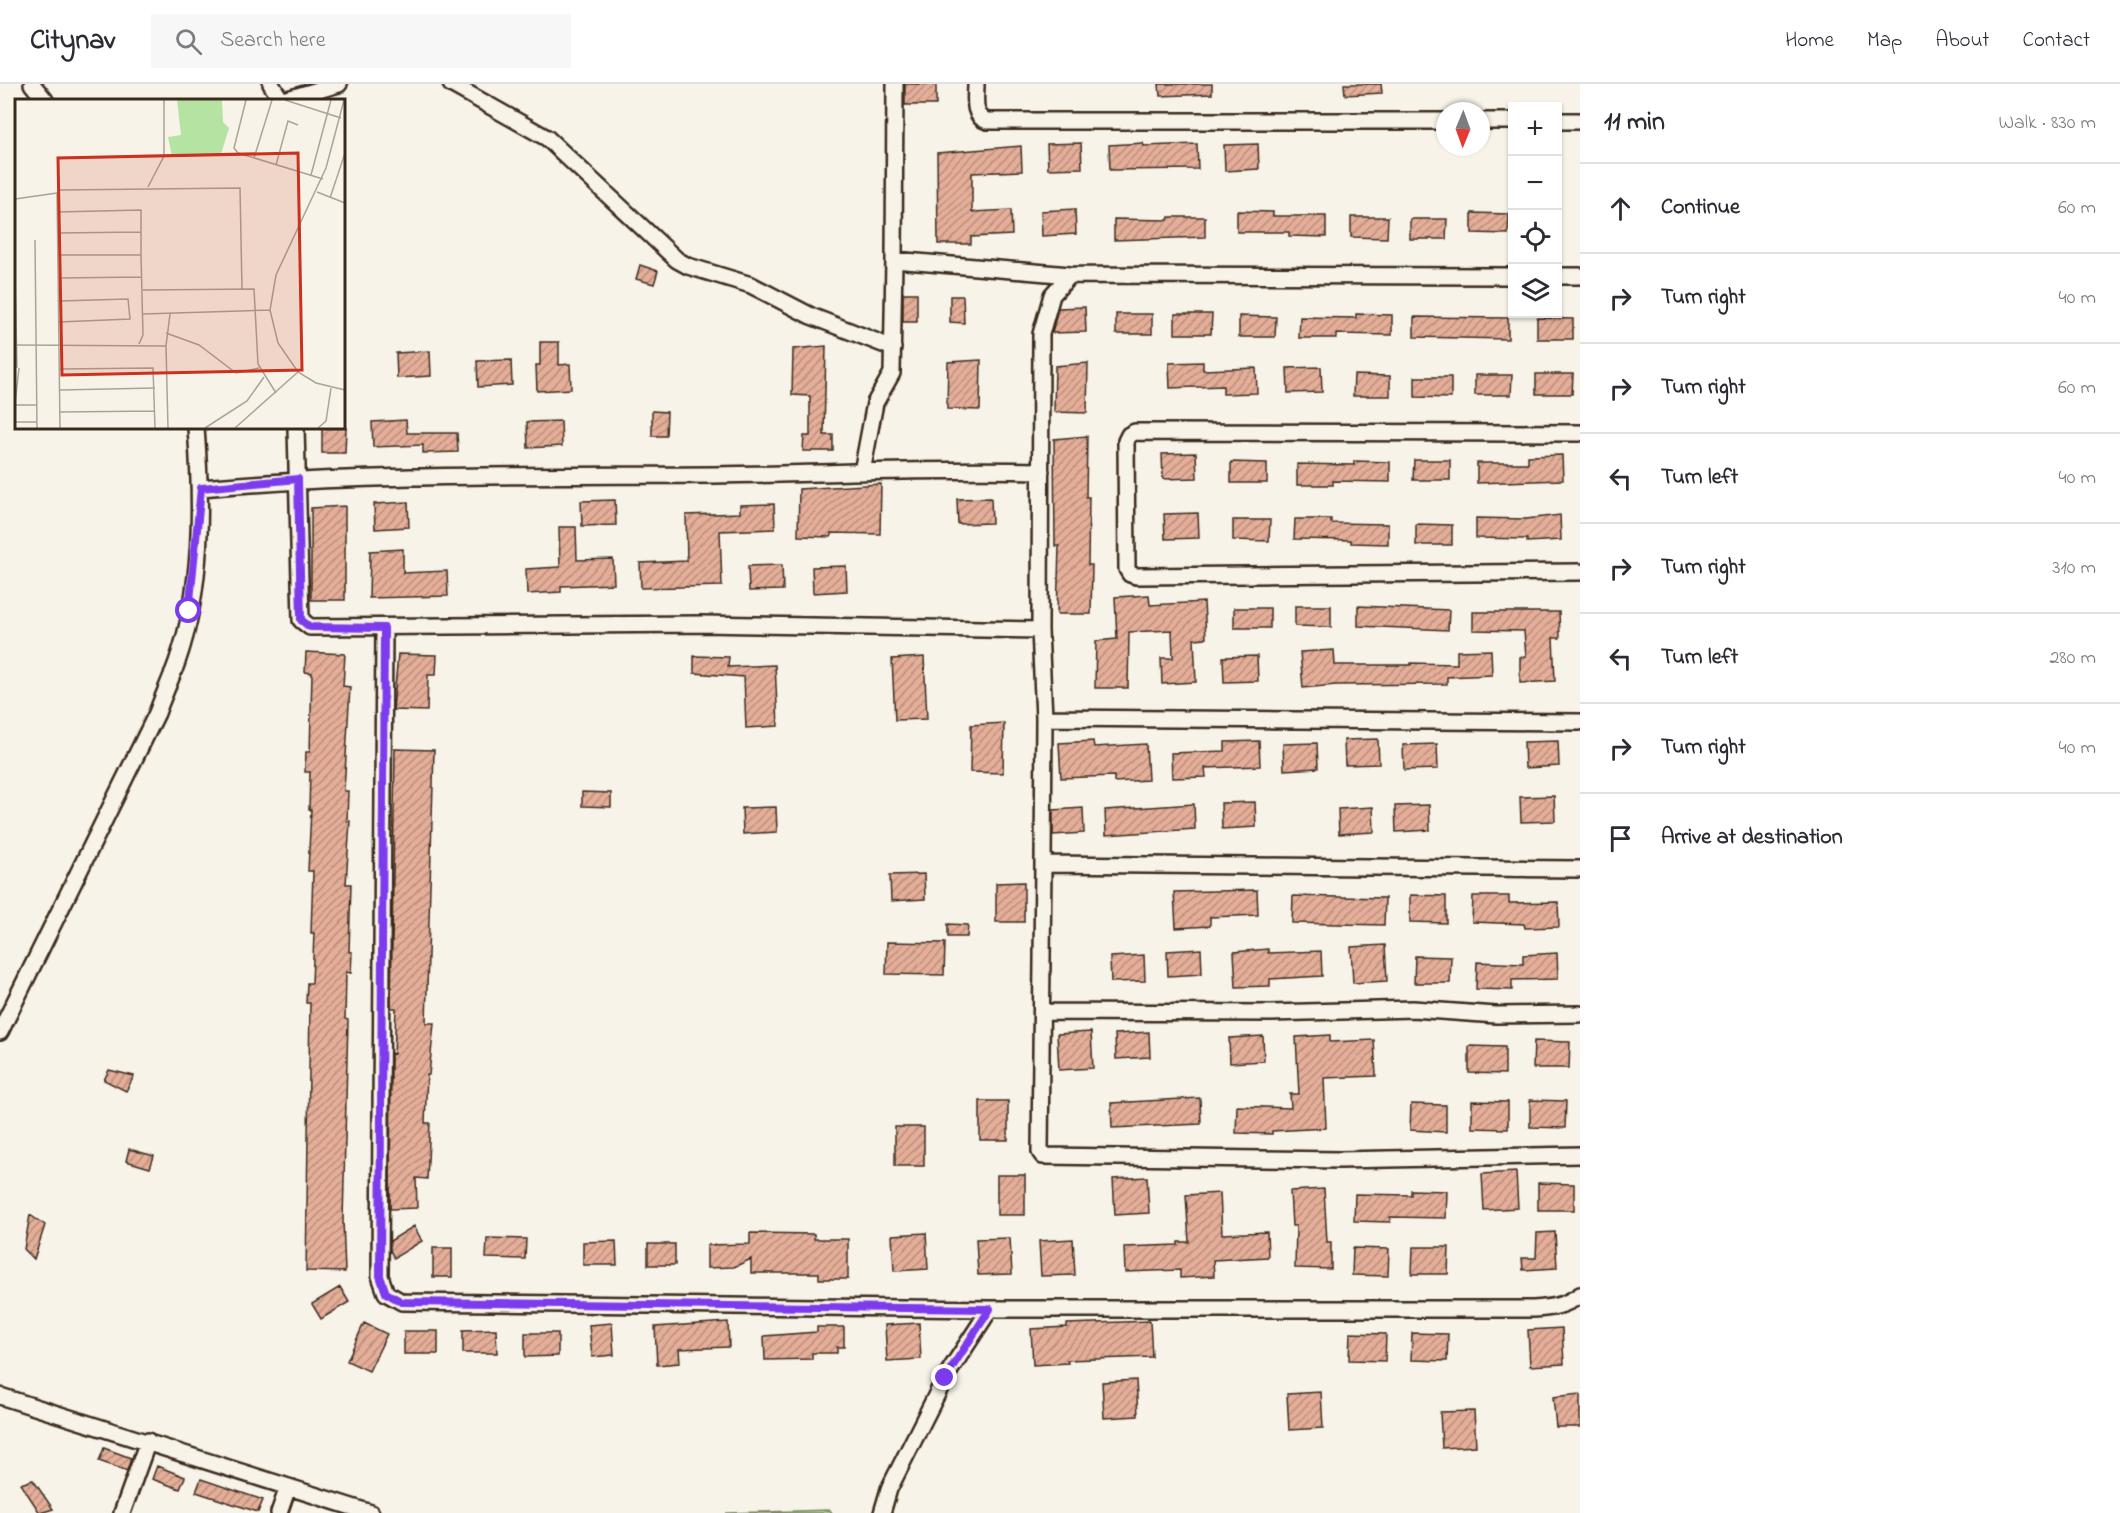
<!DOCTYPE html>
<meta charset="utf-8">
<style>
body{margin:0;font-family:"Indie Flower",sans-serif;background:#f7f7f7;color:#2b2b33}
.controls{position:absolute;right:18px;top:18px;display:grid;overflow:hidden;border-radius:0px;box-shadow:0 2px 4px #0004}
.controls button{width:54px;height:54px;display:grid;place-items:center;padding:0;border:0;border-bottom:2px solid #e1e1e2;background:#fff;color:#2b2b33;font:30px sans-serif}
.compass{position:absolute;left:1436px;top:18px;width:54px;height:54px;border-radius:50%;background:#fff;box-shadow:0 2px 4px #0004;rotate:181deg}
.stop{position:absolute;width:18px;height:18px;margin:-14px;border:4px solid #7c3aed;border-radius:50%;background:#fff}
.stop.end{background:#7c3aed;border-color:#fff;box-shadow:0 2px 6px #0008}
.list{margin:0;padding:0;list-style:none}
h2{display:flex;justify-content:space-between;align-items:center;height:78px;margin:0;padding:0 24px;font-size:26px}
h2 small{font-size:20px;font-weight:400;color:#7c7c81}
.list li{display:grid;grid-template-columns:39px 1fr auto;gap:18px;align-items:center;box-sizing:border-box;height:90px;padding:0 24px;border-top:2px solid #e1e1e2}
.list b{display:block;font-size:22px;white-space:nowrap}
.list em{font-size:20px;font-style:normal;color:#7c7c81}
.icon{flex:none;width:33px;height:33px;fill:none;stroke:currentColor;stroke-width:2;stroke-linecap:round;stroke-linejoin:round}
.map{position:relative;flex:none;width:1580px;height:1429px;overflow:hidden}
header{display:flex;align-items:center;gap:36px;box-sizing:border-box;height:84px;padding:0 30px;background:#fff;border-bottom:2px solid #e1e1e2}
header strong{font-size:28px}
nav{display:flex;gap:33px;margin-inline-start:auto;font-size:21px}
.search{width:420px;height:54px;background:#f7f7f7;display:flex;align-items:center;gap:15px;box-sizing:border-box;padding:0 21px;border-radius:0px;color:#7c7c81;font-size:22px}
main{display:flex}
aside{flex:1;background:#fff}
.map>svg:first-child{display:block}
.park{fill:#b4e3a2;stroke:#788660;stroke-width:1.5}
.building{fill:url(#building-hatch);stroke:#3b2a1e;stroke-width:1.5}
.lines{fill:none;stroke-linecap:round;stroke-linejoin:round}
.minor-casing{stroke:#3b2a1e;stroke-width:20}
.minor{stroke:#f7f3e8;stroke-width:15}
.route{stroke:#7c3aed;stroke-width:8}
.inset-road{fill:none;stroke:#aca397;stroke-width:1.5}
.view{fill:#c8321e;fill-opacity:0.15;stroke:#c8321e;stroke-width:3}
.inset-edge{fill:none;stroke:#3b2a1e;stroke-width:3}
</style>
<header>
<strong>Citynav</strong>
<div class="search"><svg class="icon" aria-label="search" viewBox="0 0 24 24"><circle cx="10" cy="10" r="6"/><path d="M15 15l6 6"/></svg>Search here</div>
<nav><a>Home</a><a>Map</a><a>About</a><a>Contact</a></nav>
</header>
<main>
<div class="map">
<svg width="1580" height="1429" viewBox="0 0 1580 1429">
<defs>
<pattern id="building-hatch" width="6" height="6" patternUnits="userSpaceOnUse" patternTransform="scale(1.5)"><rect width="6" height="6" fill="#e4ae99"/><path d="M-1 1l2-2M0 6l6-6M5 7l2-2" fill="none" stroke="#ba8e7c"/></pattern>
</defs>
<rect width="100%" height="100%" fill="#f7f3e8"/>
<filter id="ink" filterUnits="userSpaceOnUse"><feTurbulence type="fractalNoise" baseFrequency=".0167" numOctaves="2"/><feDisplacementMap in="SourceGraphic" scale="12" xChannelSelector="R" yChannelSelector="G"/><feConvolveMatrix kernelMatrix="1 2 1 2 8 2 1 2 1" color-interpolation-filters="sRGB"/></filter>
<g filter="url(#ink)">
<path class="park" d="M830,1426l2,3h-106z"/>
<path class="building" d="M905,0h31v21h-31z
M1159,0h53v10l-52,2z
M1344,0h37l1,9 -37,2z
M1081,59l1,25 -34,1 -1,-25z
M1143,59l1,3 53,-2 1,25 -88,1 -1,-25z
M1258,60l1,25 -34,2 -1,-26z
M1021,62l1,25 -50,2v39l39,-2 1,25 -41,2v7h-33l-1,-91z
M1075,125l1,25 -34,2 -1,-25z
M1237,127l36,1v4h53v21l-37,-1v-4h-52z
M1472,129l37,1 -1,20 -36,-1z
M1169,133h36v20l-91,3v-21l54,1z
M1351,133h37l-1,21 -36,-1z
M1410,135h37l-1,20h-36z
M640,181l18,6 -4,13 -18,-5z
M903,209h14v29h-14z
M950,212h13l1,27 -14,-1z
M1085,223l1,25 -34,1 6,-25z
M1116,230h36v20h-36z
M1175,230h37l-1,20h-36z
M1356,230l36,1v20l-56,-1v4h-37l1,-21 56,1z
M1239,232l37,1 -1,20h-36z
M1414,233l94,1v21l-94,-2z
M1537,234l36,1v20h-36z
M540,258h19v23l11,-1 1,25 -34,2 -1,-26h4z
M826,262l-2,89h9v16h-30l1,-15h6v-40l-18,-1 1,-46z
M430,267l1,25 -34,2 -1,-25z
M511,276l1,25 -34,2 -1,-26z
M981,276l-1,50 -33,-1 1,-47z
M1203,278v8l53,-2 1,25 -34,1v-8l-53,2 -1,-25z
M1088,279l-1,50 -33,-1 1,-46z
M1321,283l1,25 -34,1 -1,-25z
M1536,290h37l-1,20h-36z
M1354,291l36,1v20h-37z
M1475,291h37l-1,20h-36z
M1415,293h36v21l-36,-1z
M652,327l15,1 -1,24h-14z
M406,336l1,13h50l1,19 -35,1v-8l-50,2 -1,-25z
M561,337l1,25 -34,2 -1,-26z
M322,344h24l-1,25h-23z
M1087,352l-1,61h3l-1,68h4l-1,49h-34l2,-68h-4l-1,-107z
M1196,369l1,25 -34,1 -1,-25z
M1562,371l1,25 -86,3v-20h51v-7z
M1414,376h36v20h-37z
M1354,377l36,1v20l-57,-1v4h-36v-21l57,1z
M1231,378l36,1v20h-36z
M881,400l-1,50 -49,-1v4l-33,-1 1,-47z
M991,414l1,25 -34,1 -1,-25z
M615,416l1,25 -34,1 -1,-25z
M408,418l1,25 -34,2 -1,-25z
M774,420l1,25 -55,2 2,55 -81,2 -1,-25 47,-2 -1,-46 54,-2v-8z
M345,422v94h-34v-92z
M1198,429l1,25 -34,1 -1,-25z
M1560,431l1,25 -34,2v-3l-51,-1v-20l50,1z
M1295,435h36v4l57,1v20l-37,-1v-3l-57,-1z
M1233,436h37l-1,21 -36,-1z
M1416,440l36,1v20h-36z
M559,443h17l1,33 36,-1 1,25 -53,2v6l-34,2 -1,-25 34,-2z
M403,465v24l44,-2 1,25 -79,2 1,-47z
M782,481l1,25 -34,1 -1,-25z
M846,482l1,25 -34,2 -1,-26z
M1149,511l1,10 54,-3 2,36 -12,1 2,43 -34,2 -1,-26h12l-1,-28 -43,2 -1,56h-33l1,-47 21,-2 -2,-42z
M1295,522h36v21l-36,-1z
M1358,522l91,4 -1,20 -90,-4z
M1234,524h36v20h-36z
M1473,528h86l1,26h-7l2,43 -35,2v-26h6l-2,-26 -51,-1z
M1334,566l1,15h76v-2l46,1v-13l34,-1 1,25 -45,2v7l-111,1 -33,3 -3,-36z
M306,568l39,2 -2,32 7,1 -6,104h4l-1,30h3l-4,63h5l-2,68h3l-1,21 -5,-1 -1,47 3,1 -5,200 2,52 -39,-1 4,-268h-4l1,-20h5l2,-50h-3l2,-62h-5l3,-61h-2l1,-38h-5l1,-20h4l2,-79 -7,-1z
M398,570l39,1 -1,20h-8l-1,36 -34,-1z
M694,572l35,1 -1,10 47,-2 3,61 -32,2 -2,-51 -50,-4z
M1257,572l1,25 -34,1 -1,-25z
M924,573l3,62 -32,1 -3,-61z
M1004,639l-1,50 -33,-1 1,-47z
M1378,655l1,25 -34,1 -1,-25z
M1093,657l1,6 52,-3 2,36 -34,2v-6l-53,2 -2,-35z
M1259,657l1,25 -55,2 1,9 -34,1 -1,-25 54,-2v-9z
M1558,657l1,25 -34,2 -1,-26z
M1317,659l1,25 -34,2 -1,-26z
M1437,660l1,25 -34,1 -1,-25z
M395,665l39,1 -8,273h8l-5,52h-2l-2,48h5l-3,56 -11,-1 1,30 -27,1 1,-156 3,1 2,-46h-5z
M582,708l29,1v14l-29,-1z
M1554,712l1,25 -34,1 -1,-25z
M1255,718l1,25 -34,2 -1,-26z
M1194,720l1,25 -89,6 -1,-25z
M1429,721l1,25 -34,2 -1,-26z
M776,723l1,25 -34,2 -1,-26z
M1373,723l1,25 -35,2 -1,-25z
M1083,724l1,25 -31,2v-25z
M924,790l1,25 -34,2 -1,-26z
M1024,798v40h-28v-39z
M1257,806l1,25 -48,2v9l-34,2 -2,-36z
M1410,811l36,1v27l-36,-1z
M1293,812l92,2 -1,27 -92,-2z
M1473,812h36v7l49,-1 1,25 -34,1 -1,-4 -52,-2z
M948,840l20,1 -1,12h-19z
M887,858l58,1 -1,32 -58,-1z
M1385,861l2,36 -34,2 -2,-36z
M1201,865l1,25 -34,2 -1,-25z
M1268,865v4l53,-2 1,25 -52,3v7l-34,1 -2,-35z
M1557,869l1,26 -46,1v10l-36,-1 1,-27 46,2v-9z
M1144,871l1,26 -34,1 -1,-25z
M1415,872l36,1 -1,26h-36z
M1091,948l2,36 -34,2 -2,-36z
M1149,948l1,25 -34,2 -1,-25z
M1330,951v7l44,-2 2,36 -52,2 2,50 -54,3v3l-36,-1 1,-27 54,2 -1,-14h9l-3,-57z
M1263,952l1,25 -34,2 -1,-25z
M1534,957l36,1 -1,26h-36z
M1469,962l36,1v27l-36,-1z
M109,986l25,6 -8,15 -22,-11z
M1200,1014l1,26 -89,4 -1,-25z
M1530,1016l36,1 -1,27 -35,-1z
M980,1017h28v39h-28z
M1472,1017l36,1v27l-36,-1z
M1411,1020l35,1v27l-36,-2z
M895,1043h29v39h-29z
M129,1065l25,7 -4,12 -24,-7z
M1516,1088l2,36 -34,2 -2,-36z
M997,1091h28v40h-28z
M1147,1093l2,36 -34,2 -2,-36z
M1538,1099l36,1v26h-36z
M1324,1105l3,53h4v27l-36,-1 1,-42h-4l-2,-35z
M1411,1106l36,1 -1,27 -56,-1v5l-36,-1 1,-27 56,1z
M1220,1109l2,41 45,-2 1,25 -55,3 1,16 -34,2v-8l-55,2 -1,-25 54,-2v-3h11l-3,-47z
M30,1131l15,10 -11,34 -10,-10z
M414,1142l8,15 -28,17 -4,-8v-9z
M1555,1148l2,36 -34,2 -1,-12h14l1,-25z
M750,1149l64,1v5h34v40h-29v-6h-68v-14l-17,8 -27,1v-23l43,-1z
M926,1149l2,36 -34,2 -2,-36z
M487,1154l39,1 -1,20 -39,-1z
M1010,1154l2,36 -34,1 -2,-36z
M1073,1155l2,36 -34,1 -2,-35z
M616,1157l1,24h-34v-23z
M648,1160h27v21h-27z
M1413,1163h36l-1,27h-36z
M433,1164h19v29h-19z
M1353,1164l36,1 -1,27 -36,-1z
M340,1203l9,15 -28,17 -9,-15z
M1150,1237l2,36 -85,3 1,3 -35,2 -2,-36 36,-2v-3z
M728,1238l1,25 -50,2 1,14 -23,2 -2,-38z
M364,1239l23,11 -18,37 -22,-10z
M612,1239l2,32 -22,2 -3,-32z
M919,1239l2,36 -34,2 -2,-36z
M817,1243h27v20h-7v6h-25v6l-47,1 -1,-24 53,-4z
M1562,1244l2,36 -34,2 -2,-36z
M496,1245l1,24h-34v-23z
M404,1247h34v23h-34z
M525,1249h33v23l-33,1z
M1350,1249l36,1 -1,27 -36,-1z
M1412,1249l36,1 -1,27 -36,-1z
M1136,1296l2,36 -34,2 -2,-36z
M1321,1308l2,36 -34,2 -2,-36z
M1580,1310v33h-24l-3,-30z
M1474,1327l2,35 -34,2 -2,-36z
M104,1364l27,10 -4,13 -28,-10z
M157,1382l28,11 -5,12 -28,-10z
M201,1395l62,21 -5,12 -62,-20z
M33,1396l20,29 -13,4 -19,-29z"/>
<g class="lines">
<g class="minor-casing">
<path id="minor" d="M32,0l13,16
M271,0l10,16
M451,0l96,54 130,122 11,6 63,19 60,31 82,32
M895,0l-1,176 176,15 442,1
M976,0c0,14 -4,32 11,37h458
M284,16l55,-16
M1481,37h31
M1558,37h22
M1070,191l-18,20 -11,39 -1,296 4,88 -1,146 537,5
M1558,192h22
M296,344l5,192 9,7 392,-3 338,6
M1580,349l-445,-1 -6,3 -3,6 1,128 3,5 6,2 444,-4
M862,388l13,-69 17,-30 2,-113
M201,404c170,-15 342,-12 513,-13 109,-1 217,-7 327,-4
M384,544l-4,648 6,17 16,9 588,7h543c18,-1 32,-3 47,-14
M1044,634l536,4
M1043,780l-3,288 3,4 297,4 240,-5
M1042,928l229,1 142,-4 83,6 84,-1
M0,948l157,-319c6,-17 14,-34 20,-51 26,-74 25,-158 19,-234
M0,1312l371,117
M122,1429l26,-72
M279,1429l9,-26
M882,1429l7,-24 56,-111 45,-69"/>
</g>
<use href="#minor" class="minor"/>
</g>
</g>
<g class="lines" filter="url(#ink)">
<path class="route" d="M189,527l12,-123 97,-9 3,141 9,7 74,1 -4,648 6,17 16,9 588,7 -45,69"/>
</g>
<g transform="translate(15 15)">
<rect width="330" height="330" fill="#f7f3e8"/>
<path d="M162,1h45l1,22 6,6 -8,26 -49,2 -4,-19 13,-2z" fill="#b4e3a2"/>
<path class="inset-road" d="M231,1l-12,48 4,5 85,26M270,1l56,18M329,1l-18,68 -50,107 -6,35 8,33 20,29 18,11 29,7M239,59l18,-58M261,66l12,-44 10,4M296,76l20,-75M133,88l16,-31v-56M302,93l28,11M315,99l15,-45M0,100l42,-6M43,113l83,-2v45M42,134l84,-1M20,141l2,188M43,156h83l2,80 -4,9M0,175l2,94M43,179l84,-1M128,191l111,-1 4,75 18,29M44,202l69,-2 2,20 -71,3M128,215l127,-4M151,234l33,12 37,28 23,-5M0,246l151,1 2,82M151,247l4,-32M45,270l93,-1 2,60M45,291l95,-2M0,305l4,-36M0,306h21M45,313l94,-1M0,323h22M45,329l-3,-235 3,-3 180,-2 2,101M190,329l42,-27 17,-24M220,329l63,-56M303,329l8,-7 5,-33"/>
<path class="view" d="M283,54l4,217 -240,5 -4,-217z"/>
<rect width="330" height="330" class="inset-edge"/>
</g>
</svg>
<div class="controls">
<button>+</button>
<button>−</button>
<button><svg class="icon" aria-label="locate" viewBox="0 0 24 24"><circle cx="12" cy="12" r="6"/><path d="M12 2v4M12 18v4M2 12h4M18 12h4"/></svg></button>
<button><svg class="icon" aria-label="layers" viewBox="0 0 24 24"><path d="M12 4l9 5-9 5-9-5zM3 14l9 5 9-5"/></svg></button>
</div>
<svg class="compass" viewBox="-18 -18 36 36"><path d="M0-13l5 13h-10z" fill="#e53935"/><path d="M0 13l5-13h-10z" fill="#7c7c81"/></svg>
<div class="stop" style="left:189px;top:527px"></div>
<div class="stop end" style="left:945px;top:1294px"></div>
</div>
<aside>
<h2>11 min<small>Walk · 830 m</small></h2>
<ul class="list">
<li><svg class="icon" aria-label="ahead" viewBox="0 0 24 24"><path d="M12 20V5M6 11l6-6 6 6"/></svg><div><b>Continue</b></div><em>60 m</em></li>
<li><svg class="icon" aria-label="right" viewBox="0 0 24 24"><path d="M7 20v-9h11M14 6l5 5-5 5"/></svg><div><b>Turn right</b></div><em>40 m</em></li>
<li><svg class="icon" aria-label="right" viewBox="0 0 24 24"><path d="M7 20v-9h11M14 6l5 5-5 5"/></svg><div><b>Turn right</b></div><em>60 m</em></li>
<li><svg class="icon" aria-label="left" viewBox="0 0 24 24"><path d="M17 20v-9H6M10 6l-5 5 5 5"/></svg><div><b>Turn left</b></div><em>40 m</em></li>
<li><svg class="icon" aria-label="right" viewBox="0 0 24 24"><path d="M7 20v-9h11M14 6l5 5-5 5"/></svg><div><b>Turn right</b></div><em>310 m</em></li>
<li><svg class="icon" aria-label="left" viewBox="0 0 24 24"><path d="M17 20v-9H6M10 6l-5 5 5 5"/></svg><div><b>Turn left</b></div><em>280 m</em></li>
<li><svg class="icon" aria-label="right" viewBox="0 0 24 24"><path d="M7 20v-9h11M14 6l5 5-5 5"/></svg><div><b>Turn right</b></div><em>40 m</em></li>
<li><svg class="icon" aria-label="arrive" viewBox="0 0 24 24"><path d="M6 21V4h12l-3 4 3 4H6"/></svg><div><b>Arrive at destination</b></div></li>
</ul>
</aside>
</main>
